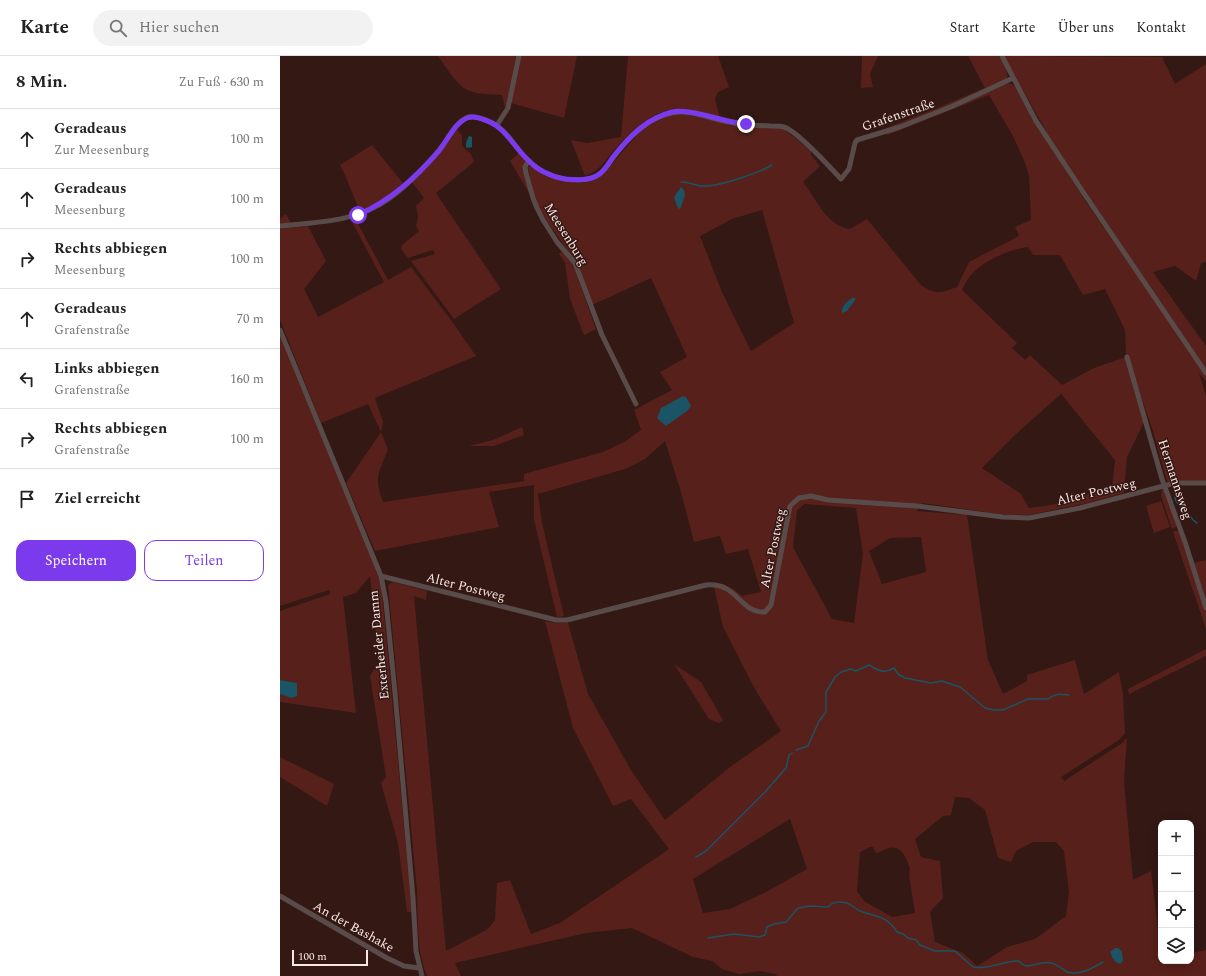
<!DOCTYPE html>
<html lang="de">
<meta charset="utf-8">
<style>
body{margin:0;font-family:Spectral,serif;background:#f2f2f2;color:#222}
.controls{position:absolute;right:12px;bottom:12px;display:grid;overflow:hidden;border-radius:8px;box-shadow:0 2px 10px #0003}
.controls button{width:36px;height:36px;display:grid;place-items:center;padding:0;border:0;border-bottom:1px solid #e0e0e0;background:#fff;color:#222;font:20px sans-serif}
.scale{position:absolute;left:12px;bottom:10px;width:76px;box-sizing:border-box;padding-left:4px;border:2px solid #fae7e4;border-top:0;font-size:11px;line-height:14px;white-space:nowrap;color:#fae7e4;-webkit-text-stroke:3px #331814;paint-order:stroke}
.stop{position:absolute;width:12px;height:12px;margin:-9px;border:3px solid #7c3aed;border-radius:50%;background:#fff}
.stop.end{background:#7c3aed;border-color:#fff;box-shadow:0 1px 4px #0008}
.list{margin:0;padding:0;list-style:none}
h2{display:flex;justify-content:space-between;align-items:center;height:52px;margin:0;padding:0 16px;font-size:17px}
h2 small{font-size:13px;font-weight:400;color:#767676}
.list li{display:grid;grid-template-columns:26px 1fr auto;gap:12px;align-items:center;box-sizing:border-box;height:60px;padding:0 16px;border-top:1px solid #e0e0e0}
.list b{display:block;font-size:15px;white-space:nowrap}
.list p{margin:0;font-size:13px;white-space:nowrap;color:#767676}
.list em{font-size:13px;font-style:normal;color:#767676}
.actions{display:flex;gap:8px;padding:12px 16px}
.actions a{flex:1;padding:9px 0;border:1px solid #7c3aed;border-radius:12px;text-align:center;font-size:14px;color:#7c3aed}
.actions .main{background:#7c3aed;color:#fff}
.icon{flex:none;width:22px;height:22px;fill:none;stroke:currentColor;stroke-width:2;stroke-linecap:round;stroke-linejoin:round}
.map{position:relative;flex:none;width:926px;height:920px;overflow:hidden}
header{display:flex;align-items:center;gap:24px;box-sizing:border-box;height:56px;padding:0 20px;background:#fff;border-bottom:1px solid #e0e0e0}
header strong{font-size:19px}
nav{display:flex;gap:22px;margin-inline-start:auto;font-size:14px}
.search{width:280px;height:36px;background:#f2f2f2;display:flex;align-items:center;gap:10px;box-sizing:border-box;padding:0 14px;border-radius:22px;color:#767676;font-size:15px}
main{display:flex}
aside{flex:1;background:#fff}
.map>svg:first-child{display:block}
.green{fill:#58201a;fill-rule:evenodd}
.water{fill:#1b5464}
.lines{fill:none;stroke-linecap:round;stroke-linejoin:round}
.stream{stroke:#1b5464;stroke-width:1.5}
.street{stroke:#594b49;stroke-width:5}
.route{stroke:#7c3aed;stroke-width:5}
.labels{text-anchor:middle;stroke-width:3;stroke-linejoin:round;paint-order:stroke}
.street-label{font-size:13px;fill:#fae7e4;stroke:#331814}
</style>
<header>
<strong>Karte</strong>
<div class="search"><svg class="icon" aria-label="search" viewBox="0 0 24 24"><circle cx="10" cy="10" r="6"/><path d="M15 15l6 6"/></svg>Hier suchen</div>
<nav><a>Start</a><a>Karte</a><a>Über uns</a><a>Kontakt</a></nav>
</header>
<main>
<aside>
<h2>8 Min.<small>Zu Fuß · 630 m</small></h2>
<ul class="list">
<li><svg class="icon" aria-label="ahead" viewBox="0 0 24 24"><path d="M12 20V5M6 11l6-6 6 6"/></svg><div><b>Geradeaus</b><p>Zur Meesenburg</p></div><em>100 m</em></li>
<li><svg class="icon" aria-label="ahead" viewBox="0 0 24 24"><path d="M12 20V5M6 11l6-6 6 6"/></svg><div><b>Geradeaus</b><p>Meesenburg</p></div><em>100 m</em></li>
<li><svg class="icon" aria-label="right" viewBox="0 0 24 24"><path d="M7 20v-9h11M14 6l5 5-5 5"/></svg><div><b>Rechts abbiegen</b><p>Meesenburg</p></div><em>100 m</em></li>
<li><svg class="icon" aria-label="ahead" viewBox="0 0 24 24"><path d="M12 20V5M6 11l6-6 6 6"/></svg><div><b>Geradeaus</b><p>Grafenstraße</p></div><em>70 m</em></li>
<li><svg class="icon" aria-label="left" viewBox="0 0 24 24"><path d="M17 20v-9H6M10 6l-5 5 5 5"/></svg><div><b>Links abbiegen</b><p>Grafenstraße</p></div><em>160 m</em></li>
<li><svg class="icon" aria-label="right" viewBox="0 0 24 24"><path d="M7 20v-9h11M14 6l5 5-5 5"/></svg><div><b>Rechts abbiegen</b><p>Grafenstraße</p></div><em>100 m</em></li>
<li><svg class="icon" aria-label="arrive" viewBox="0 0 24 24"><path d="M6 21V4h12l-3 4 3 4H6"/></svg><div><b>Ziel erreicht</b></div></li>
</ul>
<div class="actions"><a class="main">Speichern</a><a>Teilen</a></div>
</aside>
<div class="map">
<svg width="926" height="920" viewBox="0 0 926 920">
<rect width="100%" height="100%" fill="#331814"/>
<path class="green" d="M158,0h139l-13,62 -53,-15 -6,5 -3,-13c-10,-1 -25,0 -35,-5 -11,-6 -22,-24 -29,-34z
M348,0h90l11,31 -11,5 -3,7 5,19c-14,-4 -31,-10 -45,-9 -24,2 -46,24 -61,41 -10,12 -13,20 -29,26l-14,-36 16,3 34,-6z
M582,0h16l-8,18 3,13 -12,1z
M688,0h31c4,7 10,15 8,23l-50,24 -71,27v-2l49,-19 50,-21z
M724,0l158,1 13,27 31,-20v198l-5,1 -5,18 -21,-15 -22,6 53,74v24l-155,-230z
M728,27c17,3 18,35 30,43l45,72 68,97 55,82v4l-7,-8 7,23v86l-35,1 -4,-2 -14,-50 -19,-54v13l10,32 -17,35 -3,36 -37,10 -58,12 -30,-1 -77,-11 -5,8 50,4 21,145 15,34 24,-13v-6l48,-15 9,34 35,-22 4,22 2,39 -6,7 -58,37 3,4 58,-38 5,-5 -3,43 9,99 18,-9 7,58h3v32h30v-8l15,-3v26h-429l-1,-2 -16,-3 -21,3 -17,-5 -10,-8 -19,-4 -61,-29 -46,5 -131,30 6,13h-34c-11,-27 -9,-58 -10,-86l-29,-305 5,-3 34,9 -1,9 -12,-4 32,355 42,-22 7,-9 2,-37 13,-3 21,54 29,-11 109,-74 -38,-50 -18,7 -40,-78 -28,-107 11,2h12l20,71 43,76 34,50 65,-53 51,-36 -25,-40 -33,-64 -9,-40 10,-3 9,5 9,7 19,-4 -13,-43 -22,5 -6,-18 -26,6 -13,-50 -16,-51 -20,18 -20,10 -87,25 4,29 22,93 -7,1 -23,-97v-35l-45,7 10,35 -124,24 -29,-68 35,-51 -13,-28 -47,19 -41,-103v-91l28,-3 18,35 -22,28 14,28 66,-35 -33,-62 4,-2 33,62 23,-13 40,53 25,36 -101,42 8,24 -2,10 7,18c-10,23 -14,28 -5,52l141,-21v-7l79,-22 21,-10 17,-12 -7,-20 38,-20 -12,-18 27,-15 -36,-79 -59,27 -15,-42 -34,-47 -9,-20 -6,-29 3,-1 14,10 11,3 28,3 10,-2 9,-5 37,-44 18,-12 16,-4 11,-1 29,7 18,5 51,3 11,8 17,14v4l9,11 -17,16c13,17 24,44 47,47l17,-10 54,66c15,10 19,8 36,2l12,-25 50,-26 -4,-9 16,-7 -2,-44 -4,-13 -11,-25 -25,-43 -102,40v-2zM482,154l32,113 -43,28 -29,-59 -22,-56 32,-17zM748,191l5,8h27l23,40 22,-6 20,41 1,27 -32,11 -32,17 -32,-30 -5,5 -13,-12 5,-5 -55,-53c2,-5 5,-10 8,-14 14,-16 38,-26 58,-29zM781,338l54,66 -3,28 -61,17 -22,3 -8,-14 -39,-26 33,-33zM525,448l51,4 7,46 -9,69 -22,-4 -39,-72 4,-37zM641,481l5,35 -44,12 -13,-33 21,-13zM675,741l14,1 16,12 13,48 13,4 5,-11 17,-9h23l8,9 5,41 -3,24 -31,23 -28,8 -30,19 -14,-13 -28,-11 -5,-30 13,-14 -3,-37 -19,-4 -6,-18 28,-23 8,-1zM510,763l17,50 -41,23 -36,17 -27,4 -10,-34zM590,791h3l3,6c5,-1 9,-4 13,-5 13,-3 18,11 21,21l-1,6 6,38 -23,4 -28,-16 -7,-10 3,-39z
M177,73l5,6v11l9,8 3,8 -38,31 65,96 -47,30 -43,-58 24,-7 -2,-4 -25,8 -7,-9 1,-4 17,-14 -3,-5 2,-9 -2,-11 8,-8 -12,-16 37,-41z
M92,89l31,38c-13,12 -27,22 -43,29l-15,-37 -5,-10z
M239,97l6,7 -1,4 5,29 -19,-32z
M6,158l5,10 -11,1v-6z
M283,194l9,12 24,67 -12,6 -14,-36 -5,-36 -6,-9z
M0,280l92,223 8,22 3,22 29,309h-5l-9,-69 -17,-60 5,-6 -16,-101 9,-14 -9,-86 -14,17 -13,4 13,116 -76,-11v-8l11,4 6,-15 -17,-3v-69l50,-17 -1,-4 -49,16z
M242,371l2,8 -30,11h-25l24,-6z
M882,433l2,1 13,36 -5,3 -11,-33z
M881,445l9,26 -16,6 -8,-27z
M896,474l3,2 27,80v17l-33,-97z
M926,504v40l-12,-37z
M926,593v7l-77,38 -1,-5z
M394,608l27,18 22,38 -4,3 -10,-4z
M0,701l54,27 -7,22 -47,-29z"/>
<path class="water" d="M189,80l3,1v10l-4,1 -2,-1v-5z
M401,131c8,6 1,13 0,21l-2,1 -2,-3 -3,-9z
M572,242h3v2l-8,11 -5,2c-1,-7 5,-11 10,-15z
M403,340l3,1 5,9 -4,5 -21,15 -9,-8 4,-10z
M0,624l17,3v13l-6,2 -11,-4z
M835,892h3l4,4 1,9 -3,3c-6,-2 -8,-7 -10,-12z"/>
<g class="lines">
<path class="stream" d="M401,126c8,-1 15,5 24,4 15,0 54,-13 67,-21
M896,440l-1,2c2,8 7,8 11,13 5,5 5,9 11,12
M516,694l12,-4 11,-25 7,-9v-20l9,-15 6,-5 10,-3 5,2 13,-6c10,6 15,9 25,3l4,6 7,4 26,5 11,-2 18,6 25,21 9,2h9l25,-11h20c7,-6 12,-5 21,-4
M416,801l10,-6 59,-59 21,-24 3,-13 3,-2
M428,882l26,-4 25,3 6,-2 2,-8 7,-3 12,-2 12,-14 12,-2 18,1c5,-6 14,-6 21,-3 4,2 7,5 11,7 17,6 27,5 37,21l6,2 5,4 8,2 4,5 15,6h20l18,16c4,0 9,1 13,0 9,-1 25,-7 32,-6 3,1 4,4 8,5 8,0 17,-5 25,-3 6,1 11,6 16,9 12,4 26,-4 36,-10"/>
<path class="street" d="M722,0l34,65 47,71 123,181
M217,69l11,-17 11,-52
M248,105l-3,6 1,6 7,25 4,10 6,12 14,22 18,21 27,72 34,69
M0,170c38,-4 77,-4 110,-28 18,-13 36,-32 50,-49 7,-8 11,-18 18,-25 3,-3 7,-6 11,-7 6,-1 11,1 17,3 23,9 26,26 43,41 13,13 31,19 49,19 7,0 14,-1 20,-5 6,-3 11,-12 15,-17 10,-14 21,-27 36,-36 34,-20 50,-5 84,1 12,3 25,2 37,3 4,0 10,0 14,1 13,4 46,40 57,52l8,-10 6,-26 2,-3 43,-13 53,-21 60,-28
M0,274l101,246 5,26 9,91 18,205 3,53 6,25
M847,301l35,122 23,63 21,66
M101,520l175,44h11l139,-35c32,-3 33,28 59,27l6,-7 19,-99 9,-8 12,-2 17,4 89,6 86,11 26,1 51,-10 95,-25h31
M0,840l107,62 17,8 15,2"/>
</g>
<g class="lines">
<path class="route" d="M78,159c33,-15 56,-36 80,-63 8,-10 18,-30 29,-34 5,-2 10,-1 15,1 24,7 29,25 46,41 9,10 24,17 37,19 11,1 23,2 33,-4 6,-3 11,-12 15,-18 16,-20 34,-39 59,-45 18,-4 54,11 74,12"/>
</g>
<g class="labels">
<g class="street-label">
<text transform="translate(618 58) rotate(-19)" y="5">Grafenstraße</text>
<text transform="translate(287 178) rotate(58)" y="5">Meesenburg</text>
<text transform="translate(896 423) rotate(72)" y="5">Hermannsweg</text>
<text transform="translate(816 435) rotate(-13)" y="5">Alter Postweg</text>
<text transform="translate(492 492) rotate(-78)" y="5">Alter Postweg</text>
<text transform="translate(186 530) rotate(14)" y="5">Alter Postweg</text>
<text transform="translate(98 589) rotate(-96)" y="5">Exterheider Damm</text>
<text transform="translate(74 870) rotate(29)" y="5">An der Bashake</text>
</g>
</g>
</svg>
<div class="controls">
<button>+</button>
<button>−</button>
<button><svg class="icon" aria-label="locate" viewBox="0 0 24 24"><circle cx="12" cy="12" r="6"/><path d="M12 2v4M12 18v4M2 12h4M18 12h4"/></svg></button>
<button><svg class="icon" aria-label="layers" viewBox="0 0 24 24"><path d="M12 4l9 5-9 5-9-5zM3 14l9 5 9-5"/></svg></button>
</div>
<div class="scale">100 m</div>
<div class="stop" style="left:78px;top:159px"></div>
<div class="stop end" style="left:466px;top:68px"></div>
</div>
</main>
